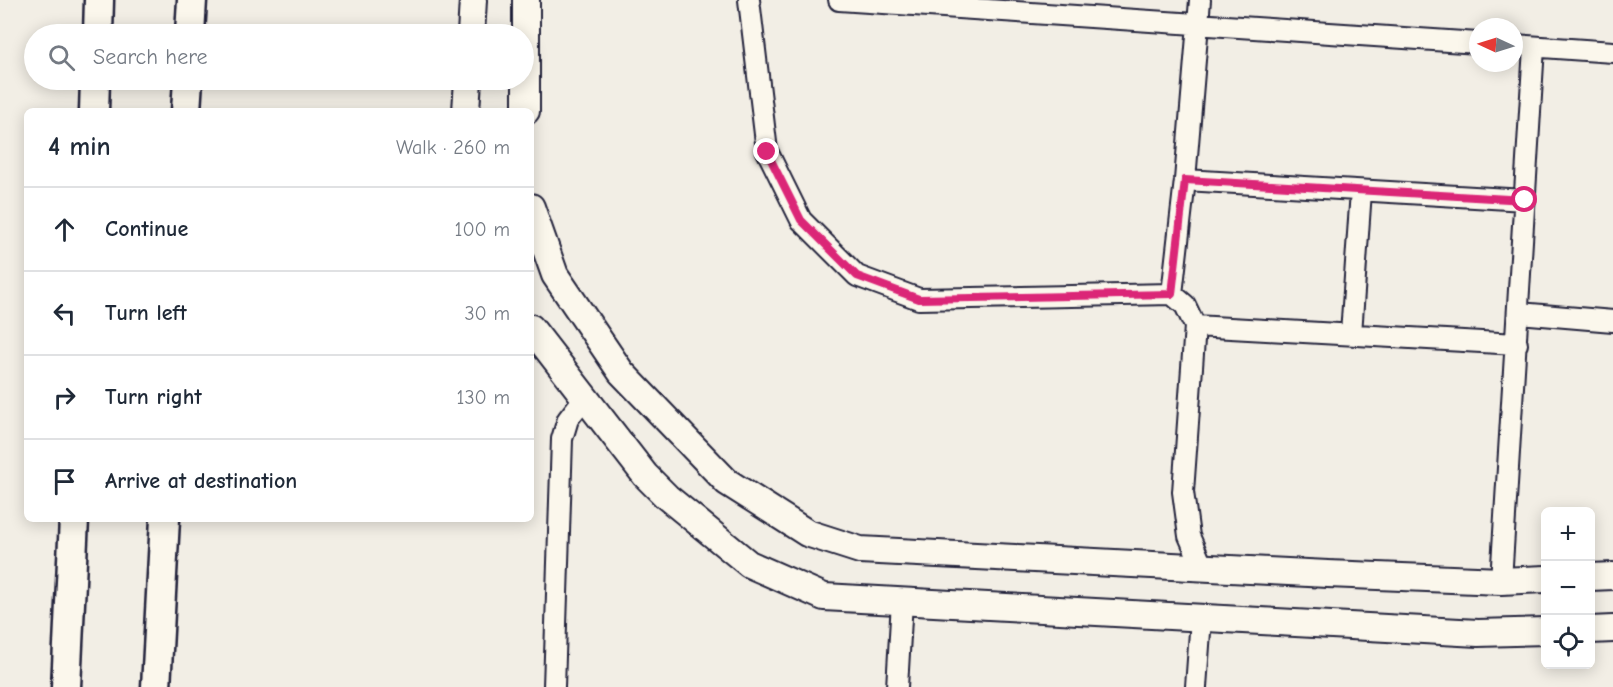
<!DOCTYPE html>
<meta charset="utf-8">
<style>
body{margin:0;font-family:"Comic Neue",sans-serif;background:#f2f2f3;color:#1f2937}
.controls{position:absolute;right:18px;bottom:18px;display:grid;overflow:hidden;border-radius:9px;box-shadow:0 3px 15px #0003}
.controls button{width:54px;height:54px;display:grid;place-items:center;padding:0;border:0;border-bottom:2px solid #e0e1e3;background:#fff;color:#1f2937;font:30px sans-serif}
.compass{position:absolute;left:1469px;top:18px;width:54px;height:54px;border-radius:50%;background:#fff;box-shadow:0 3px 15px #0003;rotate:274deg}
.stop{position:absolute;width:18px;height:18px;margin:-14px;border:4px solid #db2777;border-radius:50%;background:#fff}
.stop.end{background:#db2777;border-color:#fff;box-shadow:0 2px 6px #0008}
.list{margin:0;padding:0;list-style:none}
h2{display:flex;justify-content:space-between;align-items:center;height:78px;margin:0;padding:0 24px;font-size:26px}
h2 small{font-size:20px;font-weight:400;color:#747a83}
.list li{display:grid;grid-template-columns:39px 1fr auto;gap:18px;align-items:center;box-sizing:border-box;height:84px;padding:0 24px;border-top:2px solid #e0e1e3}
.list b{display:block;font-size:22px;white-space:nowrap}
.list em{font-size:20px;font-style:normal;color:#747a83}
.icon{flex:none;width:33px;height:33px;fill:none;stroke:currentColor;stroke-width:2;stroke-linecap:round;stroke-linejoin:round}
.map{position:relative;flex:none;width:1613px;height:687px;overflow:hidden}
.search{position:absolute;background:#fff;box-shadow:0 3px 15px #0003;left:24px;top:24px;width:510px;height:66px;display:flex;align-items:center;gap:15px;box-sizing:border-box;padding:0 21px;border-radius:33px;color:#747a83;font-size:22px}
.panel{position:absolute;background:#fff;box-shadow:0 3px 15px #0003;left:24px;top:108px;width:510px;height:414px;border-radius:9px}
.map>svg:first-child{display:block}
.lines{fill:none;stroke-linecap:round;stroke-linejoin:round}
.minor-casing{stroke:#22223b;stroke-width:24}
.tertiary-casing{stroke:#22223b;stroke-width:30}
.secondary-casing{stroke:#22223b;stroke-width:33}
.minor{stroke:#fbf7ec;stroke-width:20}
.tertiary{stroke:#fbf7ec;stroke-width:26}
.secondary{stroke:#fbf7ec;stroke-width:28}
.route{stroke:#db2777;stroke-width:8}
</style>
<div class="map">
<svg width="1613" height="687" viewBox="0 0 1613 687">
<rect width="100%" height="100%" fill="#f2eee5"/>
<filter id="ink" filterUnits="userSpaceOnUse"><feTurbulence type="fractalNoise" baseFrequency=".0167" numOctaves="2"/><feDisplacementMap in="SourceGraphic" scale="12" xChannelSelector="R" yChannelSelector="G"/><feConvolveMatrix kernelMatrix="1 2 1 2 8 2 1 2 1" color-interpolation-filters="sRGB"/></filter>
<g filter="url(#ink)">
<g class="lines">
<g class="minor-casing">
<path id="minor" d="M749,0l18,151 34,69 56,56 62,23 253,-5 13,-114 15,-180
M839,0l639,43
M1514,45l99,7
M1185,180l340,20
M1172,294l13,11 10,21 -12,166 6,44 14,32
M1519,313l94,8
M1195,326l322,18
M1351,334l10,-143
M1501,581l33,-534
M554,687l8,-248 6,-20 17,-22
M897,687l5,-86
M1196,687l5,-69"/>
</g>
<g class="tertiary-casing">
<path id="tertiary" d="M471,34l2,-34
M466,111l2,-31
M526,111v-111
M531,207l24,68 66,97 106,110 80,51 53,17 468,24 173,7 45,-2
M531,328l114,147 22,22 82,67 75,33 654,36 68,-2
M1590,577l23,-1
M1590,630l23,-1"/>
</g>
<g class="secondary-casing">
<path id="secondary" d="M98,34l1,-34
M190,34l2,-34
M94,111l1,-31
M186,111l2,-31
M66,687l8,-168
M156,687l9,-168"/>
</g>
<use href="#minor" class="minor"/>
<use href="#tertiary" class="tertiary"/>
<use href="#secondary" class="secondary"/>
</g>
</g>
<g class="lines" filter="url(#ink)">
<path class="route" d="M767,152l34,68 56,56 62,23 253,-5 13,-114 340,20"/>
</g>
</svg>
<div class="controls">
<button>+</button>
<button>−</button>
<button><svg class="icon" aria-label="locate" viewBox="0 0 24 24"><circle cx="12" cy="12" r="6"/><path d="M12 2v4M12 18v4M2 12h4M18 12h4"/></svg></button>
</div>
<svg class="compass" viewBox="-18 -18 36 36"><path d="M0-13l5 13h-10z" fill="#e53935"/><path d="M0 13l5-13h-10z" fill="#747a83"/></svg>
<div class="stop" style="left:1525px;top:200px"></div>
<div class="stop end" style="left:767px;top:152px"></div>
<div class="search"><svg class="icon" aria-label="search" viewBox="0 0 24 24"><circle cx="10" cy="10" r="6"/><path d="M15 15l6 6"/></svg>Search here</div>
<section class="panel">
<h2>4 min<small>Walk · 260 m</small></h2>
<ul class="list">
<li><svg class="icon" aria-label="ahead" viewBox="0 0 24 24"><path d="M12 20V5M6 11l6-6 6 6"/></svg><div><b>Continue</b></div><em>100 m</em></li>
<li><svg class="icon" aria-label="left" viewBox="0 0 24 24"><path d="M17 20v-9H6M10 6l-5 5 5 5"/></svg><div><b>Turn left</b></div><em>30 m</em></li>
<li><svg class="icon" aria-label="right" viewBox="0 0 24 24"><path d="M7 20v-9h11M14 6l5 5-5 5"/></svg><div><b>Turn right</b></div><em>130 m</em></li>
<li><svg class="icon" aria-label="arrive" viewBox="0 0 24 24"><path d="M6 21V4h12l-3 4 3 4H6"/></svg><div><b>Arrive at destination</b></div></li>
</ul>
</section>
</div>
